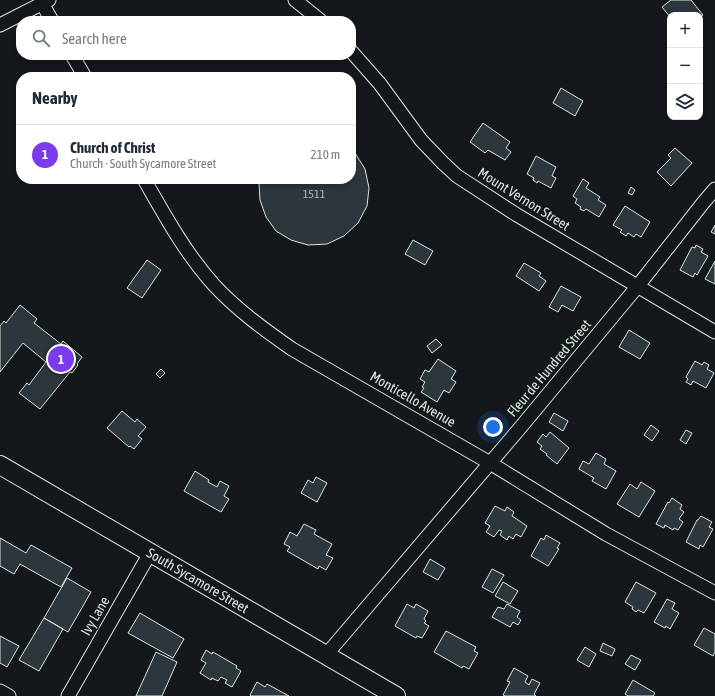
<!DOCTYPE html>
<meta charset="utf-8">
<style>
body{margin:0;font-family:"Asap Condensed",sans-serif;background:#f6f6f7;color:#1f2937}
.controls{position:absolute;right:12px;top:12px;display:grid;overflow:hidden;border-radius:8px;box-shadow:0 2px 6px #0003}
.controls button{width:36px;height:36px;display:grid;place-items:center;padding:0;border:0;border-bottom:1px solid #e0e1e3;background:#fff;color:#1f2937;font:20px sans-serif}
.you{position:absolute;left:493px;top:427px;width:14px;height:14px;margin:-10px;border:3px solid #fff;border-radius:50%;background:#1a73e8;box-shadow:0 0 0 6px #1a73e833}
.badge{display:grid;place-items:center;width:26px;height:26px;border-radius:50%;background:#7c3aed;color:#fff;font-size:13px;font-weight:700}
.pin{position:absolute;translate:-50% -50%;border:2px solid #fff;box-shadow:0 1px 4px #0006}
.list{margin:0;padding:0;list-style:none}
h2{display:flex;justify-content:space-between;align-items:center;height:52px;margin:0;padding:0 16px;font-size:17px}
h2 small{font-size:13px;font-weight:400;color:#747a83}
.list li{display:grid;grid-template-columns:26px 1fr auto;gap:12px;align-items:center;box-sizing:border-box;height:60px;padding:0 16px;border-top:1px solid #e0e1e3}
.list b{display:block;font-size:15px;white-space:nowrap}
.list p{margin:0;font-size:13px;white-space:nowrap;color:#747a83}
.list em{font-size:13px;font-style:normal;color:#747a83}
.icon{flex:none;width:22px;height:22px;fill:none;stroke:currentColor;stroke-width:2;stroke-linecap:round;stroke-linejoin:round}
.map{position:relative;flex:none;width:715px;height:696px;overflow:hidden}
.search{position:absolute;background:#fff;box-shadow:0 2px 6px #0003;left:16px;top:16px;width:340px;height:44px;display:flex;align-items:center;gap:10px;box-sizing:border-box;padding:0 14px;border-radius:16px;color:#747a83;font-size:15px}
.panel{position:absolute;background:#fff;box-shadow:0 2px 6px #0003;left:16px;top:72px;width:340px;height:112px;border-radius:16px}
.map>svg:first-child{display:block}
.building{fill:#2c363c;stroke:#d8e6dc}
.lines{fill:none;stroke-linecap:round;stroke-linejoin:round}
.minor-casing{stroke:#d8e6dc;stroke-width:15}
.secondary-casing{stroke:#d8e6dc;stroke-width:20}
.minor{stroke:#14181c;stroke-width:13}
.secondary{stroke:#14181c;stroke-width:18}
.labels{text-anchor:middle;stroke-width:3;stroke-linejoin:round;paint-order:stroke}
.number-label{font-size:12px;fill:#adbab4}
.street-label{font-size:14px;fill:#d8e6dc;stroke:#14181c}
</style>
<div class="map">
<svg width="715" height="696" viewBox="0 0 715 696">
<rect width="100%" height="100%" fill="#14181c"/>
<path class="building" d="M671,0h20l12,15 -3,2v-2h-30v2l-8,-10z
M561,88l22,13 -8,15 -22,-13z
M483,123l27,19 -4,6 5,4 -6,8 -17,-10 -3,3 -15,-11z
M675,148l17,15 -21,23 -14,-14 14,-14 -3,-3z
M351,150l4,3 10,16 4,19 -2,18 -9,17 -14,13 -17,8 -19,1 -17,-5 -15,-9 -10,-14 -6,-17 -1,-17 1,-4h91z
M536,156l20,11 -4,9 4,2 -5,10 -13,-7 -1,2 -4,-3 1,-2 -7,-4z
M583,179l6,4 -3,5 14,9 -2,3 8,5 -7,12 -13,-8 -2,2 -4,-2 1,-2 -6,-4 2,-4 -4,-3z
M631,187l4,3 -3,5 -4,-2z
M625,206l25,16 -9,15 -5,-3 -2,3 -6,-4 -2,3 -6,-4 2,-2 -9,-5z
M715,225v9l-4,-2z
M413,240l20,11 -8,14 -20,-11z
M696,245l7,4 -2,3 7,4 -11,19 -2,-2 -2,4 -13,-7 12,-23 3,1z
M147,260l14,10 -19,28 -15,-10z
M715,261v23l-10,-5z
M524,263l17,10 -2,3 7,5 -7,10 -23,-15z
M561,286l20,11 -8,14 -11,-6 -4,7 -9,-5z
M20,305l17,14 -3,4 27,21 2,-3 19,16 -5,7 1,1 -6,8 -2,-1 -30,37 -21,-16 8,-10 2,2 17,-23 -23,-19 -23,29v-46l4,-5 2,2z
M629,330l21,13 -10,16 -21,-12z
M436,339l6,6 -10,8 -5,-7z
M438,359l18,12 -5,8 5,3 -7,11 -5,-3 -7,12 -16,-10 3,-4 -2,-1 3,-5 -5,-3 5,-9 4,2z
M695,361l7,4 2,-3 5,3 -2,4 7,4 -8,15 -13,-7 -2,4 -5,-3 2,-3 -2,-2z
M161,369l4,4 -5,5 -4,-4z
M122,411l13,11 2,-3 9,8 -8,9 4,3 -8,10 -4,-3 -1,1 -22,-19z
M554,413l14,8 -5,10 -14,-9z
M651,425l8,6 -7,10 -8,-6z
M686,430l6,3 -6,11 -6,-4z
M550,432l19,16 -12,16 -11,-9 1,-1 -7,-5 2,-3 -5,-4 6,-8 3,3z
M596,453l10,6 -2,5 12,7 -10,18 -14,-8 2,-3 -15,-9 4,-8 6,3z
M195,471l14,9 -1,2 9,5 3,-6 9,5 -5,10 5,3 -8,13 -37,-21z
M316,477l11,6 -10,19 -16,-9 7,-13 5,3z
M641,482l14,9 -16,26 -22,-13 13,-20 7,5z
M672,498l10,7 -2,4 4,3 -5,7 4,3 -5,8 -4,-2 -1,2 -8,-5 -1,3 -8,-4 12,-22 1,1z
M495,506l10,5 2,-4 7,5 -2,4 15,10 -6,11 -5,-3 -3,5 -4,-3 -2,4 -7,-5 2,-4 -3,-1 -5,7 -8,-5 4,-6 -5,-3z
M701,516l11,6 -3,5 4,2 -10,18 -3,-2 -1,4 -13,-7 11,-22h1z
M304,524l12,6 -2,4 18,10 -6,11 7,3 -7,12 -7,-4 -1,3 -31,-18 3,-4 -6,-3 6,-12 7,4z
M546,535l14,8 -3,5 2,1 -11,17 -17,-10 10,-18 3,2z
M0,538l26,15 5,-8 41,23 -11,19 -41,-23 -6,10 -14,-8z
M430,559l15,9 -7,12 -15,-8z
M492,569l12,6 -11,18 -11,-6z
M67,578l24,14 -23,40 -24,-14z
M503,582l15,9 -8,13 -15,-8z
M636,582l20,11 -12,20 -6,-3 -2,2 -4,-3 1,-2 -8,-5z
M667,599l8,4 -3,6 7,4 -9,16 -4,-3 -1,2 -11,-6z
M407,604l7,4 2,-4 12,7 -4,8 2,2 -2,2 5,3 -7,12 -5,-2 -1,2 -21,-12z
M507,604l13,7 -3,6 4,3 -3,5 -5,-3 -3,5 -18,-10 6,-10 6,2z
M140,613l44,26 -11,19 -45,-25z
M44,618l19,11 -24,42 -20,-11z
M704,628l11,6v18l-2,4 -19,-11z
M446,631l30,16 -2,4 4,2 -9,16 -6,-3 -1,2 -28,-16z
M0,636l19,10 -12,21 -7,-4z
M603,643l12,6 -3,7 -12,-5z
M585,647l11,7 -7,13 -12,-7z
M206,650l6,4 1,-2 24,14 -1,2 5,3 -9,16 -7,-4 2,-3 -6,-3 -3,4 -6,-3 -1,2 -11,-7 6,-10 -5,-3z
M156,652l21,10 -15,34h-26z
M631,655l10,5 -6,10 -10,-6z
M514,668l14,8 -3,6 4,3 3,-6 8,4 -6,11 2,2h-31l-2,-1 7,-13 -3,-1z
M633,680l22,13 -2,3h-25l-3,-2z
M257,682l8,5 2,-3 22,12h-38l-1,-1z"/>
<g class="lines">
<g class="minor-casing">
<path id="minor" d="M295,0l26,21
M42,3l10,18
M0,25l49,-25
M351,51l29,33 41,56 22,23 14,13 60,39 198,117
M72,55l13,22
M144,179c21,37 42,75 70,106 23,25 51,45 78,64l198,114 116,71 109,59
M326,655l194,-227 117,-141 66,-84 12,-14
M0,691l9,5
M68,696l82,-143"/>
</g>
<g class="secondary-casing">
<g id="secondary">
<path id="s1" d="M0,465l396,231"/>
</g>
</g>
<use href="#minor" class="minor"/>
<use href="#secondary" class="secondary"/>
</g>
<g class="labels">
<g class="number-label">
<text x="314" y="198">1511</text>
</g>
<g class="street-label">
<text transform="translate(524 199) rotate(32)" y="5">Mount Vernon Street</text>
<text transform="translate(549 368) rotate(-50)" y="5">Fleur de Hundred Street</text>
<text transform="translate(413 399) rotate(30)" y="5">Monticello Avenue</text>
<text dy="5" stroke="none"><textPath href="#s1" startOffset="229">South Sycamore Street</textPath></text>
<text transform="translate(95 616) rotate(-60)" y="5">Ivy Lane</text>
</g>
</g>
</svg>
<div class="controls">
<button>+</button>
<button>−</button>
<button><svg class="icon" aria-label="layers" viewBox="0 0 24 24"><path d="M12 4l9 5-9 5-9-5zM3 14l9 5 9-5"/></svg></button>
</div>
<div class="you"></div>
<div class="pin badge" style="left:61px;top:359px">1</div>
<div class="search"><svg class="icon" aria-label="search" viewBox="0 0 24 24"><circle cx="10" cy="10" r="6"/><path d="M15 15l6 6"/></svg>Search here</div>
<section class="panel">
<h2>Nearby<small></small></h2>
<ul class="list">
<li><span class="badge">1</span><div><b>Church of Christ</b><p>Church · South Sycamore Street</p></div><em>210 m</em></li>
</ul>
</section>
</div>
